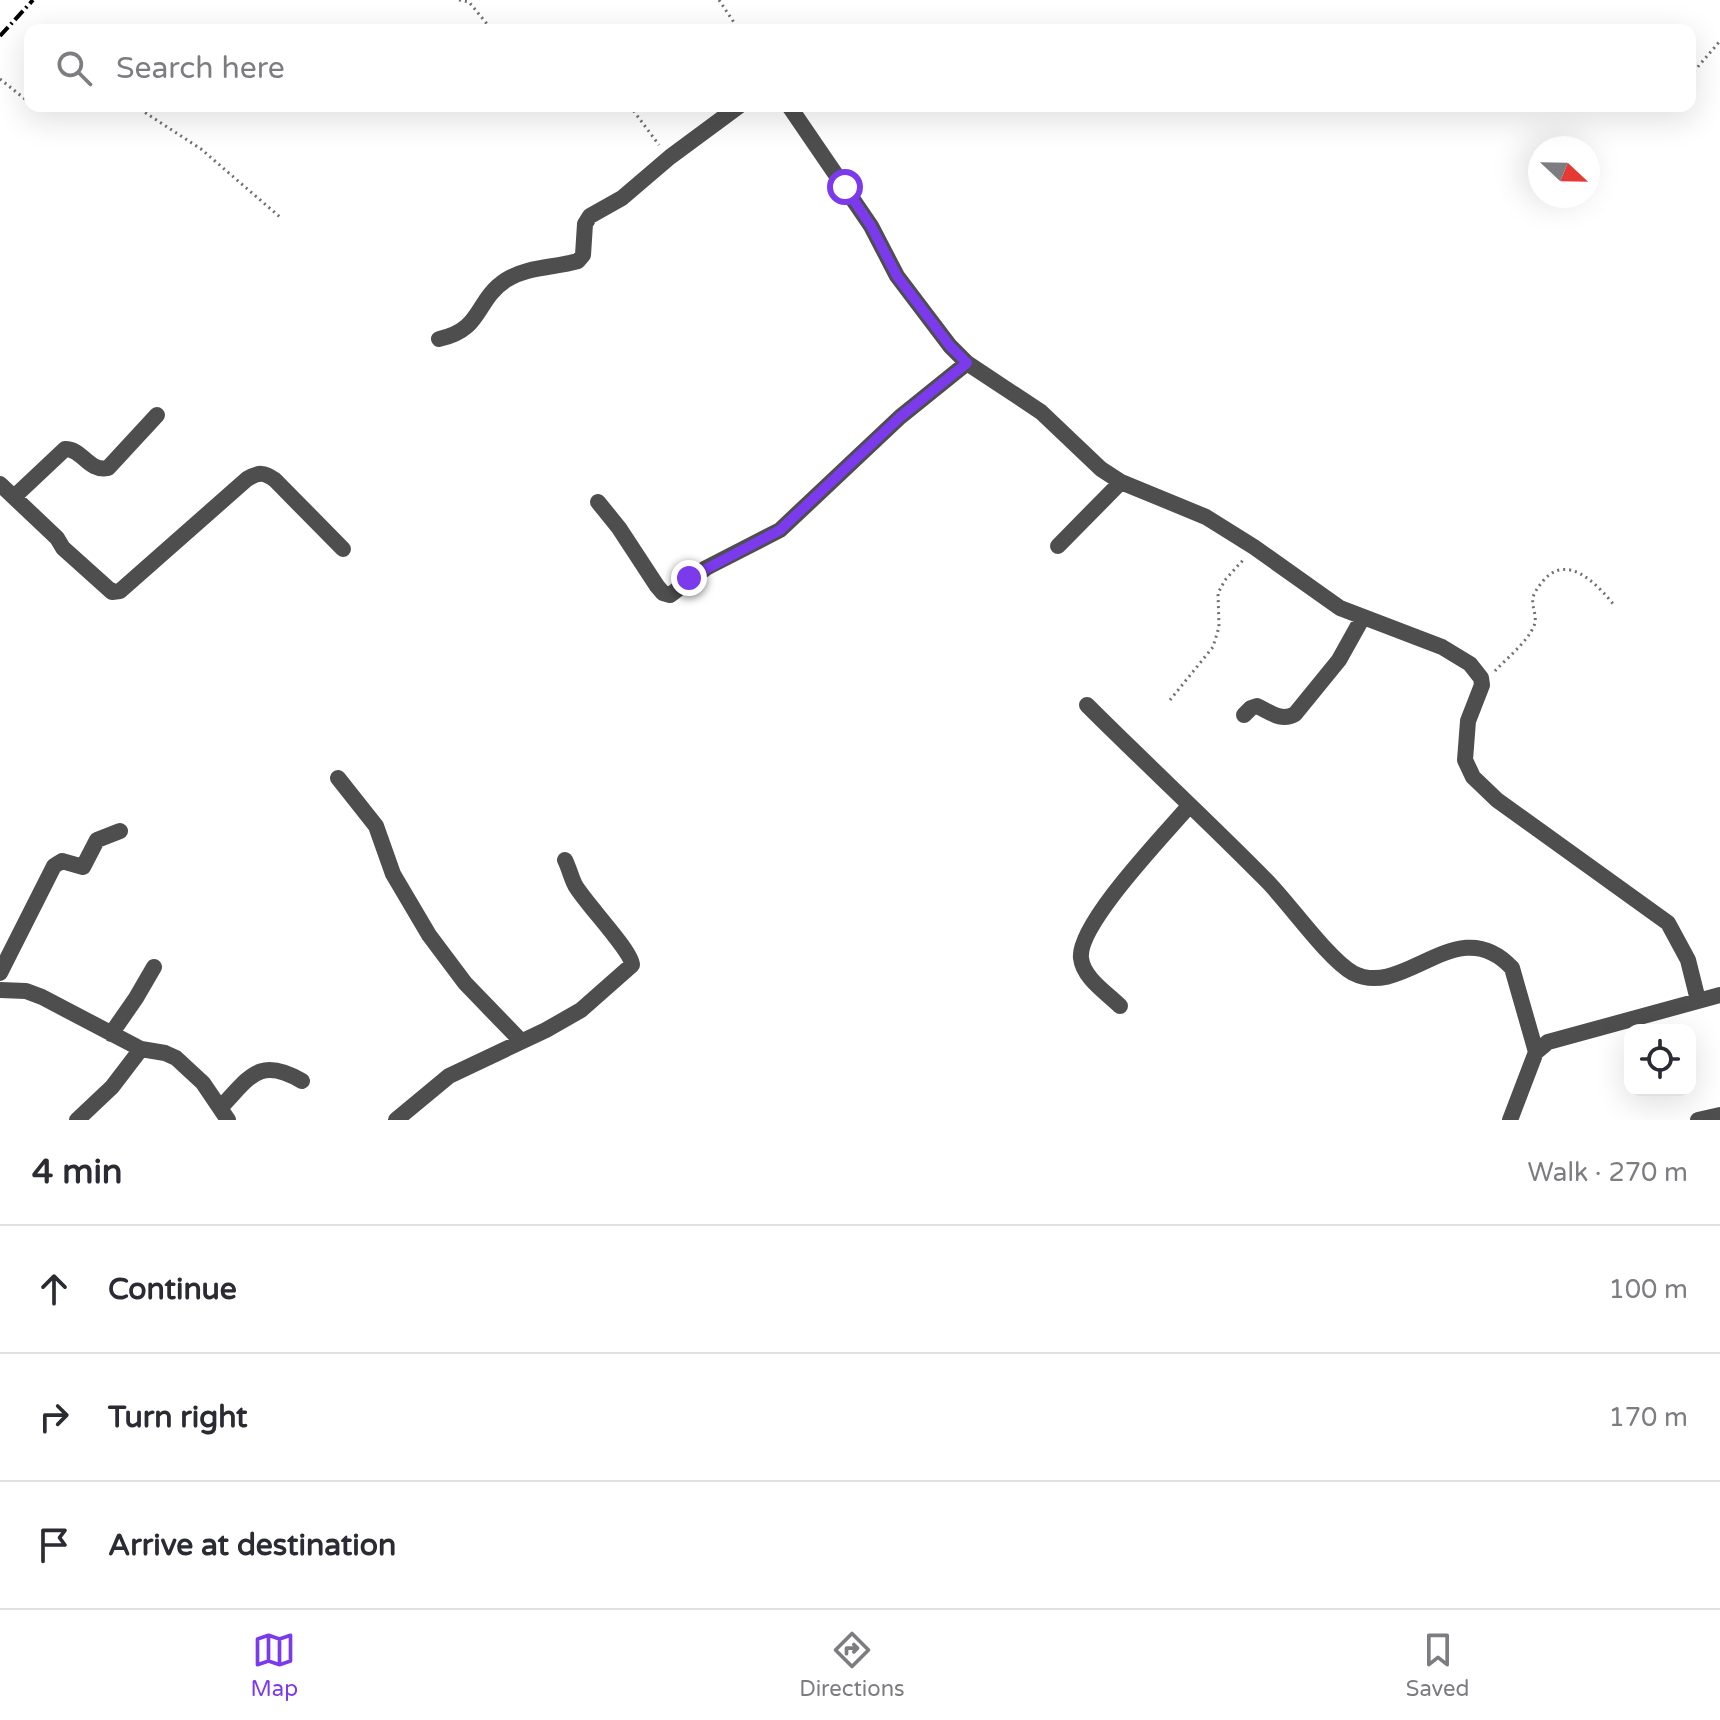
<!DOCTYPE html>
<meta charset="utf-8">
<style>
body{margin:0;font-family:"Varela Round",sans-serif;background:#f7f7f7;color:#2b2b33}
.controls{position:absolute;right:24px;bottom:24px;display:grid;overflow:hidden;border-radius:16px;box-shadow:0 8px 32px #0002}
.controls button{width:72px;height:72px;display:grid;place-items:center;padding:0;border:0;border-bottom:2px solid #e1e1e2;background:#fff;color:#2b2b33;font:40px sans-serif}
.compass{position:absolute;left:1528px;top:136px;width:72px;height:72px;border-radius:50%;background:#fff;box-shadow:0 8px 32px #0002;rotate:112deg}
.stop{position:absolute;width:24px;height:24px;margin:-18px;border:6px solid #7c3aed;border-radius:50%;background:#fff}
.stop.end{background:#7c3aed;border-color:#fff;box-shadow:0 2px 8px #0008}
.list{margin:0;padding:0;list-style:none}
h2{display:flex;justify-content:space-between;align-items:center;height:104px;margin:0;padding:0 32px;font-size:34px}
h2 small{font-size:26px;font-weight:400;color:#7c7c81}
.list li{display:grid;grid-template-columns:52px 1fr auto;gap:24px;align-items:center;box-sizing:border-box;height:128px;padding:0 32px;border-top:2px solid #e1e1e2}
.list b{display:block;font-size:30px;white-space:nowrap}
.list em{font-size:26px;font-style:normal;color:#7c7c81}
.icon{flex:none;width:44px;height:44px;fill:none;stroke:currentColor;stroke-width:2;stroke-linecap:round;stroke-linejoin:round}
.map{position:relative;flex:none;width:1720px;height:1120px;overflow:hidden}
.search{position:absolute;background:#fff;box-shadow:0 8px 32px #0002;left:24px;right:24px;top:24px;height:88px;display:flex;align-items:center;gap:20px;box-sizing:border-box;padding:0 28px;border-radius:16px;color:#7c7c81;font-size:30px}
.sheet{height:488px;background:#fff}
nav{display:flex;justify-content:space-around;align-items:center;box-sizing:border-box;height:112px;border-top:2px solid #e1e1e2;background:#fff;font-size:22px;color:#7c7c81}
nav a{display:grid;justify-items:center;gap:4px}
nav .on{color:#7c3aed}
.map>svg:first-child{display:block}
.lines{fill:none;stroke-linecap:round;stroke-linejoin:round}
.path{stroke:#707070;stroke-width:3;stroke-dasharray:2 4;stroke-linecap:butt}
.minor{stroke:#4e4e4e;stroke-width:16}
.rail{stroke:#000;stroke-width:4;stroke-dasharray:12 4 2 4;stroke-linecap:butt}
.route{stroke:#7c3aed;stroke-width:10}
</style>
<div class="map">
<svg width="1720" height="1120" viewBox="0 0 1720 1120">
<rect width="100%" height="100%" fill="#fff"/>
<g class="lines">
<path class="path" d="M459,0l10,2 23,28
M719,0l20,30
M1690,76l30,-35
M0,79l30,24
M135,106l66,43 79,68
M630,106l29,39
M1495,671c12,-13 30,-27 38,-43 6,-11 -2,-20 0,-31 2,-6 6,-11 10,-16 24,-29 54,3 71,24
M1170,700l43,-53 6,-20 -1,-34 7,-13 19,-21"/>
<path class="minor" d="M789,106l82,120 26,50 53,70 17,17
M439,339c44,-9 36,-39 67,-59 22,-14 48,-12 72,-19l5,-6 2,-31 5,-8 32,-18 48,-41 69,-51
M0,484l57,54 6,10 49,44 8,-1 127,-112c12,-7 17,-7 28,1l68,69
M14,497l51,-48c18,0 23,23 43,19l49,-53
M598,502l21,26 38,58 6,7 7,2 36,-27 74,-38 120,-113 67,-54 74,49 60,57 20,13 85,35 48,30 86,61 102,39 28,17 11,14 1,7 -14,36 -3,39 8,17 24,23 171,123 20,37 10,40
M1058,546l63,-64
M1087,705c59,59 120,115 179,175 23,23 62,79 87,93 52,27 104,-64 159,-5l24,84
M1244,715l7,-7 6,-2c13,6 24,16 38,8l44,-54 24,-43
M338,778l38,48 17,48 36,61 36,48 56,58
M0,973l54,-107 8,-5 21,6 14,-27 23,-9
M0,990l26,1 16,6 99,52 24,4 11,5 27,25 25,37
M1120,1006c-13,-13 -37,-28 -39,-48 -4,-33 84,-124 108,-152
M111,1034l25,-36 18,-31
M221,1107c29,-30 38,-51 81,-26
M77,1120l35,-33 29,-38
M396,1120l53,-44 97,-46 35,-20 51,-45c0,-14 -47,-62 -57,-80 -4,-8 -6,-17 -10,-25
M1510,1120l26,-68 12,-10 172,-47
M1698,1120l22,-5"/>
<path class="rail" d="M0,36l33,-36"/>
</g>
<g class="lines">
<path class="route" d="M689,578l91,-48 120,-113 67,-54 -17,-17 -53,-70 -26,-50 -26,-39"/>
</g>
</svg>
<div class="controls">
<button><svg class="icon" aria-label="locate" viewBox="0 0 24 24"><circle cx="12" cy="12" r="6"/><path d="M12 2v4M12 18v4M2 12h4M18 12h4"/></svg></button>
</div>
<svg class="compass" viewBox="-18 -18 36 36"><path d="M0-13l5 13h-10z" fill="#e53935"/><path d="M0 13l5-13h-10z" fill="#7c7c81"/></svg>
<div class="stop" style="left:845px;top:187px"></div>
<div class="stop end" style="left:689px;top:578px"></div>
<div class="search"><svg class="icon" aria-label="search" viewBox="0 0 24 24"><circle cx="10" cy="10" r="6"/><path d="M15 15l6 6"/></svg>Search here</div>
</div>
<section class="sheet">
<h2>4 min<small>Walk · 270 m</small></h2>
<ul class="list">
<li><svg class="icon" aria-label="ahead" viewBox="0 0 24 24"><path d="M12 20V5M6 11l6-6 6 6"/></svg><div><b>Continue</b></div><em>100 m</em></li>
<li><svg class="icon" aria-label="right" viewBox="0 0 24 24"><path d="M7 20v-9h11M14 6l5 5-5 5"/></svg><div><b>Turn right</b></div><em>170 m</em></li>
<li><svg class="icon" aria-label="arrive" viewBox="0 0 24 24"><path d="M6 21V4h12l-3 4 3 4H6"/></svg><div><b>Arrive at destination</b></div></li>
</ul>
</section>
<nav>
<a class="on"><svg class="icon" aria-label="map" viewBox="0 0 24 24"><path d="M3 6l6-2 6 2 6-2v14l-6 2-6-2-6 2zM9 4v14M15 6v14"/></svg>Map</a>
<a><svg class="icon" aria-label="directions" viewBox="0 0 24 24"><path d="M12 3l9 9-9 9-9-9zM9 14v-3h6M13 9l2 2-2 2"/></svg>Directions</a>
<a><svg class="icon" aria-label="saved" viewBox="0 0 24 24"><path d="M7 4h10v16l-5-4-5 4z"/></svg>Saved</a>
</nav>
